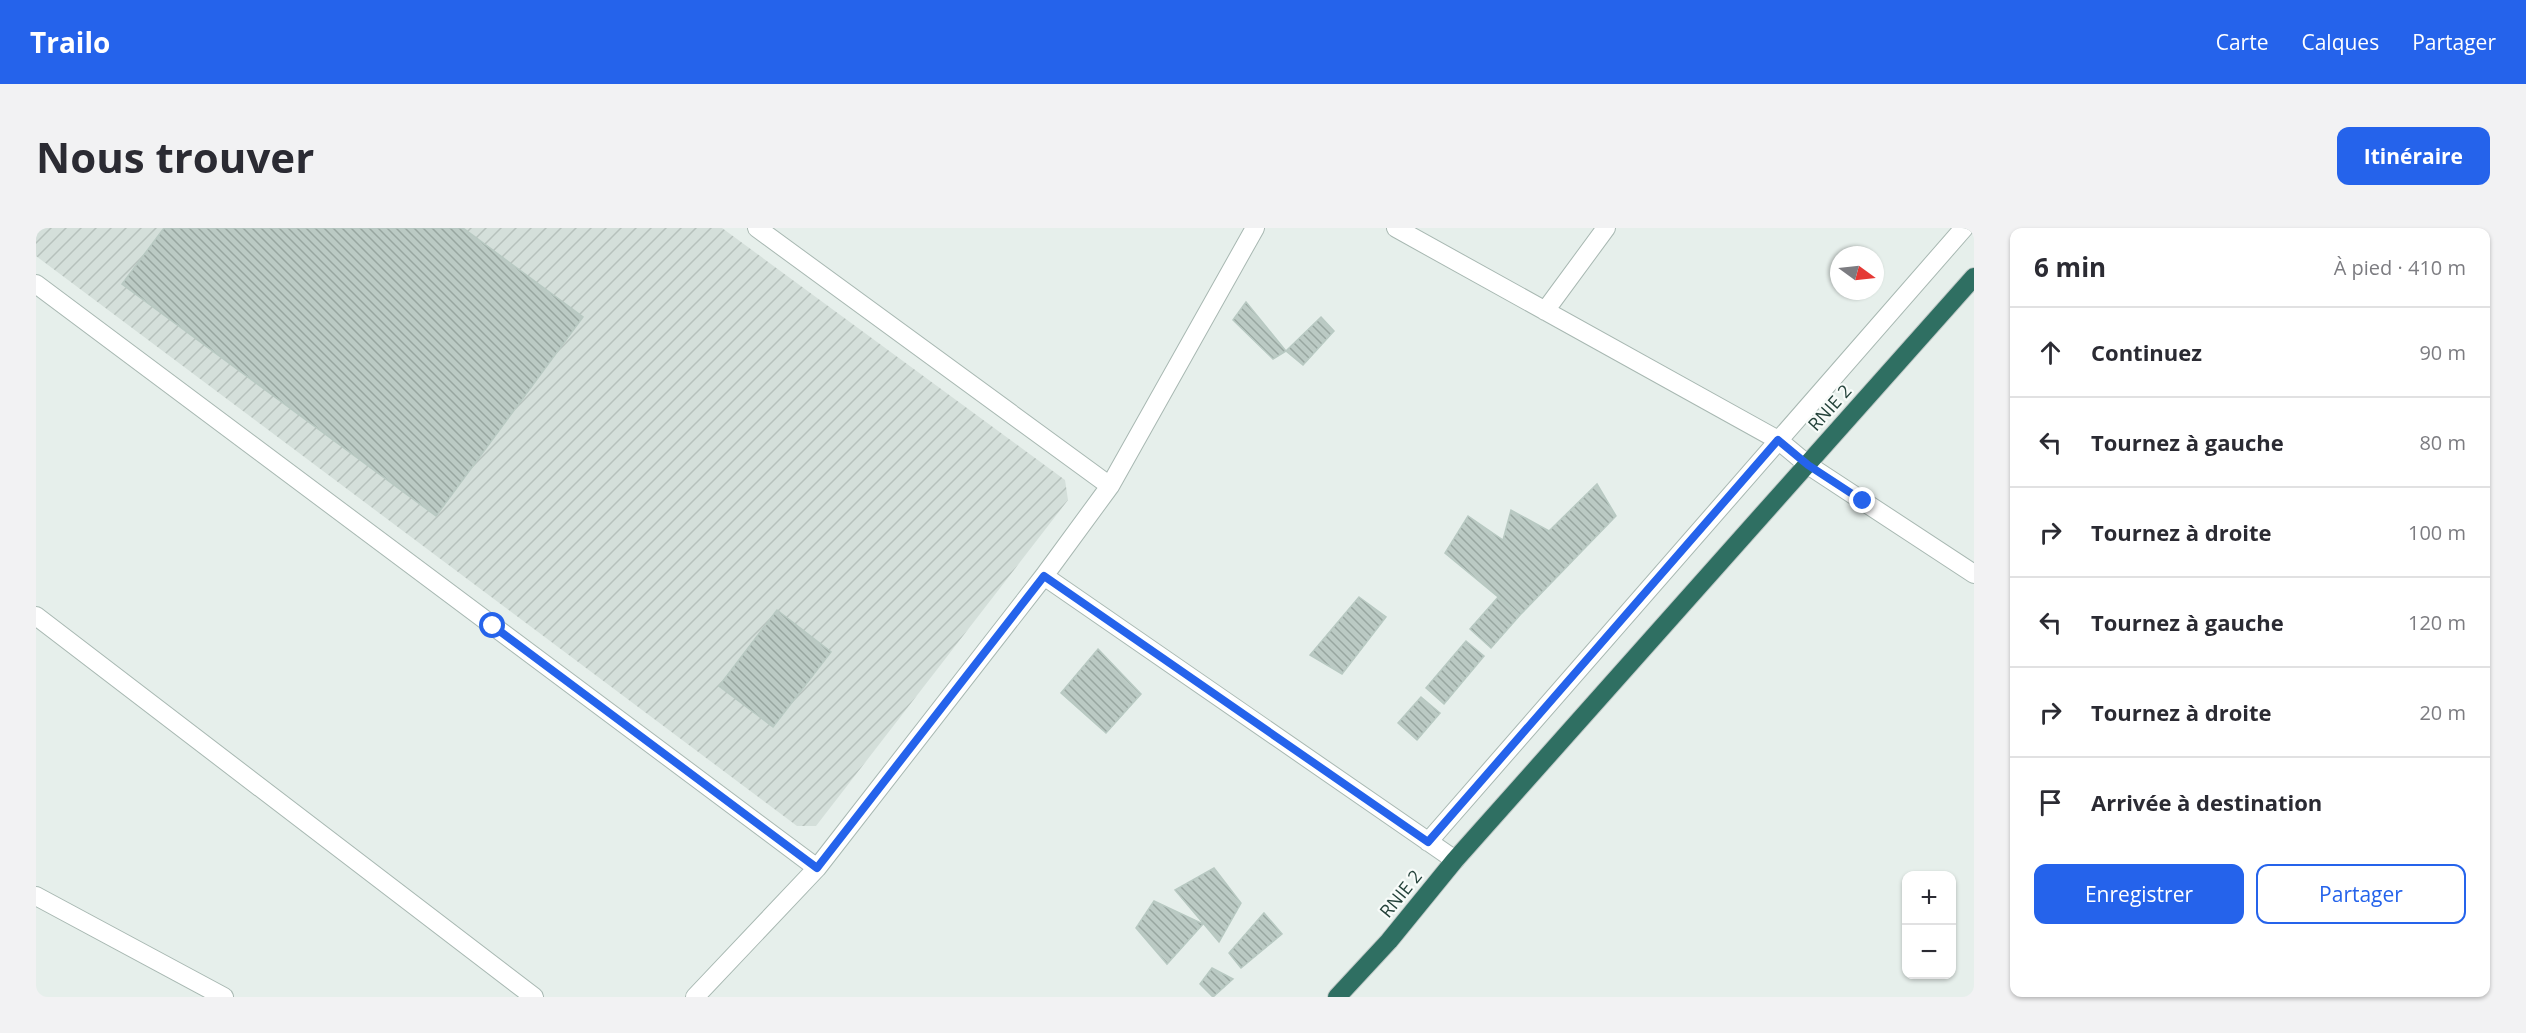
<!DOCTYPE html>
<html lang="fr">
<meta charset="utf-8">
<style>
body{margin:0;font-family:"Open Sans",sans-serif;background:#f2f2f3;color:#2b2b33}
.controls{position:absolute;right:18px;bottom:18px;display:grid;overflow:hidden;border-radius:12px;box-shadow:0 2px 4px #0004}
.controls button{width:54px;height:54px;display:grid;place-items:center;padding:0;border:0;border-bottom:2px solid #e1e1e2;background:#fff;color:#2b2b33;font:30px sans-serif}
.compass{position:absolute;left:1794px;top:18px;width:54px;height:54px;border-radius:50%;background:#fff;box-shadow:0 2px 4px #0004;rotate:105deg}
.stop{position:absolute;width:18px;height:18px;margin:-14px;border:4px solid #2563eb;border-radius:50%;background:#fff}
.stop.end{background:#2563eb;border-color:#fff;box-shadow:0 2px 6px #0008}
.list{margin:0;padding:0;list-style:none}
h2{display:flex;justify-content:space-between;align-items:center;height:78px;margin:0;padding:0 24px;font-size:26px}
h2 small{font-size:20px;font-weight:400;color:#7c7c81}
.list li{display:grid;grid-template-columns:39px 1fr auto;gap:18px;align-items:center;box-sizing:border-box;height:90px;padding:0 24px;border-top:2px solid #e1e1e2}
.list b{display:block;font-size:22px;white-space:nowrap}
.list em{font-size:20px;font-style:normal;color:#7c7c81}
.actions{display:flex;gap:12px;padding:18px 24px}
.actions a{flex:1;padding:14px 0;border:2px solid #2563eb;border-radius:12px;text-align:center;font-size:21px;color:#2563eb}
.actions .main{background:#2563eb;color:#fff}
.icon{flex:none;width:33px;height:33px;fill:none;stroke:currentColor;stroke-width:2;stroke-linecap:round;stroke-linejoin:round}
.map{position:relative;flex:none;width:1938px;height:769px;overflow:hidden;border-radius:12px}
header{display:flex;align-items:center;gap:36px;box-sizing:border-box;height:84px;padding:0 30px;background:#2563eb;color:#fff}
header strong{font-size:28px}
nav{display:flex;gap:33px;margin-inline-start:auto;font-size:21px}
.intro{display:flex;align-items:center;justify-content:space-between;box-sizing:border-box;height:144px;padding:0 36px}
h1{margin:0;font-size:42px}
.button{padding:15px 27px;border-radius:12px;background:#2563eb;color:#fff;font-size:21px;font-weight:700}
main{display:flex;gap:36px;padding:0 36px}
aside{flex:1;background:#fff;border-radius:12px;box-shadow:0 2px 4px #0004}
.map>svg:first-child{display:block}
.industrial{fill:url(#industrial-furrows)}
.building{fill:url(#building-back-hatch);stroke:#b8c9c2;stroke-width:1.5}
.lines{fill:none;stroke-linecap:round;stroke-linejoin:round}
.street-casing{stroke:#a8b8b2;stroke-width:20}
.highway-casing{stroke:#c2cac8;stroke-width:20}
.street{stroke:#fff;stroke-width:18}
.highway{stroke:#2f6f62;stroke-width:18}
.route{stroke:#2563eb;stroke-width:8}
.labels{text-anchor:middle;stroke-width:4.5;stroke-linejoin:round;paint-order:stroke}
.street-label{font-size:18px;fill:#24423a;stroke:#f7fbf9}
</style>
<header>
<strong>Trailo</strong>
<nav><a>Carte</a><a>Calques</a><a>Partager</a></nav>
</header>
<div class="intro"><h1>Nous trouver</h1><a class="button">Itinéraire</a></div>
<main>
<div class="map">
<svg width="1938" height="769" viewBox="0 0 1938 769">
<defs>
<pattern id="industrial-furrows" width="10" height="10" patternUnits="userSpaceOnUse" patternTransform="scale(1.5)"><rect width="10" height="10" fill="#d4dfda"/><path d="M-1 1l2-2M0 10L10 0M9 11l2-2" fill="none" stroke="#b6c1bc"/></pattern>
<pattern id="building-back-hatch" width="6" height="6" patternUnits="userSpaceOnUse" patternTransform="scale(1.5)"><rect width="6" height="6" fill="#bbcac4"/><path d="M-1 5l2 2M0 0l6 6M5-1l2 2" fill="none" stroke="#98a6a0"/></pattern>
</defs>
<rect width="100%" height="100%" fill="#e6efeb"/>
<path class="industrial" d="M0,0h686l343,252 3,20 -252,326h-19l-761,-570z"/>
<path class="building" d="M128,0h299l120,89 -147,199 -314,-232z
M1210,74l40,49 -13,8 -40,-39z
M1285,89l13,14 -31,34 -17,-14z
M1561,256l19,32 -96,99 -75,-62 23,-37 35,24 8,-30 38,21z
M1463,368l21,19 -29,33 -21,-19z
M1323,369l27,20 -44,57 -32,-19z
M741,382l54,42 -58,75 -54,-41z
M1430,413l18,15 -40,48 -18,-16z
M1062,421l43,45 -35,39 -45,-40z
M1385,469l19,16 -23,27 -19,-17z
M1178,640l27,35 -22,39 -44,-52z
M1118,673l49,23 -36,40 -31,-36z
M1228,685l18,21 -41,34 -12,-15z
M1176,740l21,11 -20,18 -13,-13z"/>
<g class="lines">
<g class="street-casing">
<path id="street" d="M721,0l353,258
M1360,0l382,212 30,25 166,109
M0,56l781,584
M1509,83l61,-83
M1008,348l411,284
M0,388l498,381
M1392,614l536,-614
M0,668l188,101
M659,769l122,-129 227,-292 66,-90 145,-258"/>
</g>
<g class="highway-casing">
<path id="highway" d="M1301,769l52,-56 66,-81 519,-583"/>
</g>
<use href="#street" class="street"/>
<use href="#highway" class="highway"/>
</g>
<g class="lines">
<path class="route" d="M457,398l324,242 227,-292 384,266 350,-402 30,25 55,36"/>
</g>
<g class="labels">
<g class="street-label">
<text transform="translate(1794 180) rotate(-48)" y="6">RNIE 2</text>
<text transform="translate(1365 666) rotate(-51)" y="6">RNIE 2</text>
</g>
</g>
</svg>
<div class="controls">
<button>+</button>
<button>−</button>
</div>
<svg class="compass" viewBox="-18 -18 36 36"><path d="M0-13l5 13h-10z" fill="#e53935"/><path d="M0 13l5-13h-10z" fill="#7c7c81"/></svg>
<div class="stop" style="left:457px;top:398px"></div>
<div class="stop end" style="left:1827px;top:273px"></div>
</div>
<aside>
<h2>6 min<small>À pied · 410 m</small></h2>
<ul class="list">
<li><svg class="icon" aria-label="ahead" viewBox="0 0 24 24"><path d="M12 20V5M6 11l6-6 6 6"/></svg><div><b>Continuez</b></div><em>90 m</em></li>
<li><svg class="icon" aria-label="left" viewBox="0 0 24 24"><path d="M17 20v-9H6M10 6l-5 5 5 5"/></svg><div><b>Tournez à gauche</b></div><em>80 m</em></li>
<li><svg class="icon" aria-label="right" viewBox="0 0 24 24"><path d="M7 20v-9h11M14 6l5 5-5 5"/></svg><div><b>Tournez à droite</b></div><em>100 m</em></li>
<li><svg class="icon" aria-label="left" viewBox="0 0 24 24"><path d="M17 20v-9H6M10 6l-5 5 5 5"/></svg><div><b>Tournez à gauche</b></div><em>120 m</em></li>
<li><svg class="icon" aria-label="right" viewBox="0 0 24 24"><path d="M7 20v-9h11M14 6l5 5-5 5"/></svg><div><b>Tournez à droite</b></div><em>20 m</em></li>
<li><svg class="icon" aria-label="arrive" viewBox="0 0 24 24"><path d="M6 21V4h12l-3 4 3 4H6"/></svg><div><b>Arrivée à destination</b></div></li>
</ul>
<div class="actions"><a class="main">Enregistrer</a><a>Partager</a></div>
</aside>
</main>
